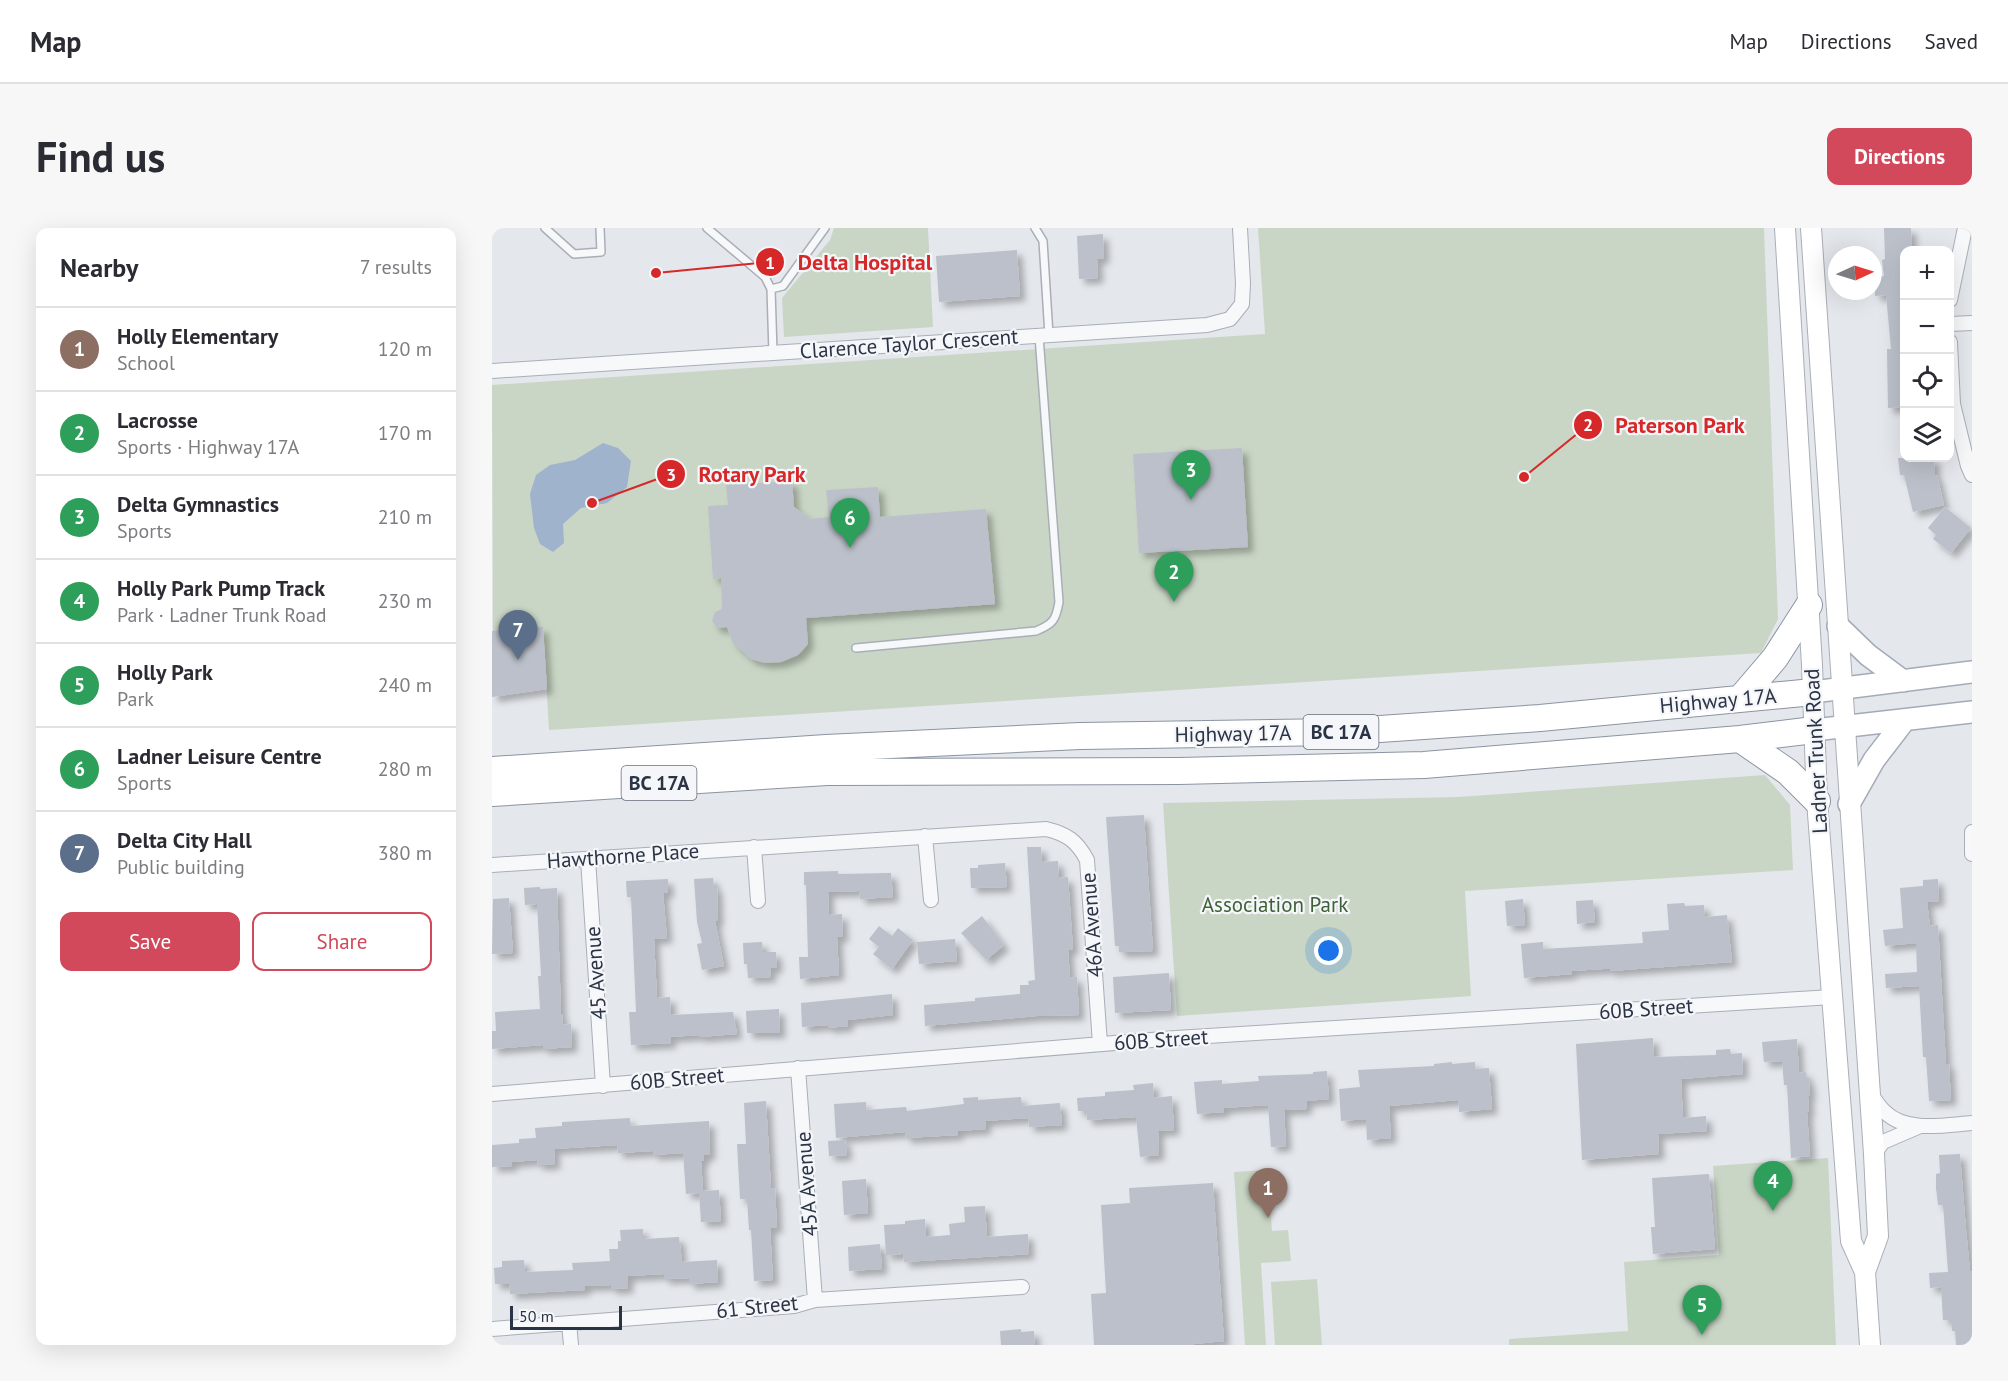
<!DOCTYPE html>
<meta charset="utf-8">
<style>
body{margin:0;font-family:"PT Sans",sans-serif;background:#f7f7f7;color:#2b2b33}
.controls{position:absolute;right:18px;top:18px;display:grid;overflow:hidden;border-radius:12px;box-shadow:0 6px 24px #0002}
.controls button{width:54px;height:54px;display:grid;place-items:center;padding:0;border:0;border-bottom:2px solid #e1e1e2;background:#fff;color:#2b2b33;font:30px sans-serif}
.compass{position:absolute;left:1336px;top:18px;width:54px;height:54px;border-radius:50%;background:#fff;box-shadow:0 6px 24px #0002;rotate:86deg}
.scale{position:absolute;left:18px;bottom:15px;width:112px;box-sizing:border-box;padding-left:6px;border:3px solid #2b3445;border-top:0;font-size:16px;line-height:21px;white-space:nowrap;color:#2b3445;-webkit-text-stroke:4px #f4f6f9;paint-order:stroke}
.you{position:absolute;left:837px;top:723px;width:21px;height:21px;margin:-15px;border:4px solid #fff;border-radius:50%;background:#1a73e8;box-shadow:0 0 0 9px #1a73e833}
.badge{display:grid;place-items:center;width:39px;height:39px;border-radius:50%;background:#d1495b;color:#fff;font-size:20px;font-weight:700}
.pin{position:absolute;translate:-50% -50px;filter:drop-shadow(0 2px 3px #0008)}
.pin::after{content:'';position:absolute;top:32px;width:21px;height:18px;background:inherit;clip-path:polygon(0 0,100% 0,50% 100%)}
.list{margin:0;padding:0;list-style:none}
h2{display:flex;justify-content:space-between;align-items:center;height:78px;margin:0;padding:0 24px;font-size:26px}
h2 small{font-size:20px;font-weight:400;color:#7c7c81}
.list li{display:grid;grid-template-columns:39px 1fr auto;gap:18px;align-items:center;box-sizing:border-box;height:84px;padding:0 24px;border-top:2px solid #e1e1e2}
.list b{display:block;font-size:22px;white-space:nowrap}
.list p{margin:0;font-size:20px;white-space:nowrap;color:#7c7c81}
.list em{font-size:20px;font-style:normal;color:#7c7c81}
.actions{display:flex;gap:12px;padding:18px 24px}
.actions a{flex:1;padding:14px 0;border:2px solid #d1495b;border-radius:12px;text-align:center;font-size:21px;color:#d1495b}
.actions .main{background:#d1495b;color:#fff}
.icon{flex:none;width:33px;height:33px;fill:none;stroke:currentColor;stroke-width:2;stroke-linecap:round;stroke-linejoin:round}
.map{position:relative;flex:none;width:1480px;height:1117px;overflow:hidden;border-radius:12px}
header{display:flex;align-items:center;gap:36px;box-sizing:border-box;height:84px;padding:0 30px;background:#fff;border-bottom:2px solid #e1e1e2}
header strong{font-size:28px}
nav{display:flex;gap:33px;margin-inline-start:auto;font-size:21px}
.intro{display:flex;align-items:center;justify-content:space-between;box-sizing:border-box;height:144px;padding:0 36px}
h1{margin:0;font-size:42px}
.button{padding:15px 27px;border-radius:12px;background:#d1495b;color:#fff;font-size:21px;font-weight:700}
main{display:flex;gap:36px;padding:0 36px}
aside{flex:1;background:#fff;border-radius:12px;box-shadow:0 6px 24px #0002}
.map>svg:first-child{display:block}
.green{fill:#c9d6c5}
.water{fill:#9fb4cc}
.building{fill:#bbc0ca;filter:url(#shadow)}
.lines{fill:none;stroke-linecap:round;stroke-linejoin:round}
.lane-casing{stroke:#a9aeb7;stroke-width:10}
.street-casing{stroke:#a9aeb7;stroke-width:16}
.secondary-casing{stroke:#a9aeb7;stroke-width:22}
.primary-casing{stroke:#a3abb8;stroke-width:24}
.highway-casing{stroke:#8b94a3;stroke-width:28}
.lane{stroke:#f7f8fa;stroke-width:7}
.street{stroke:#f7f8fa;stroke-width:14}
.secondary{stroke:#fff;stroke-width:20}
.primary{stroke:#fff;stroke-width:21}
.highway{stroke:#fff;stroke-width:26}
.labels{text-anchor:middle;stroke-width:4.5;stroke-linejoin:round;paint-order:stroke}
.shield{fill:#f4f6f9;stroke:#676e7b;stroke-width:1.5}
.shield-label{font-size:20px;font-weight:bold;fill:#2b3445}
.street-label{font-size:21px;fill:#2b3445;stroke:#f4f6f9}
.park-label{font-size:21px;fill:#3f6138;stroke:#f4f6f9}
.leader{fill:none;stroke:#d62828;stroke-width:2}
.callout-dot{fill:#d62828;stroke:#f4f6f9;stroke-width:2}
.mark-label{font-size:18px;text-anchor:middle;font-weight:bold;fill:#fff}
.callout-label{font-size:22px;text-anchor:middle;font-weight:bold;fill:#d62828;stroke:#f4f6f9;stroke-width:4.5;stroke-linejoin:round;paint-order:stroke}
</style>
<header>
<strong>Map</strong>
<nav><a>Map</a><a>Directions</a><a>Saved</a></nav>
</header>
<div class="intro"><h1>Find us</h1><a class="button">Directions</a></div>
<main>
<aside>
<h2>Nearby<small>7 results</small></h2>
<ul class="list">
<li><span class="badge" style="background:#8d6e63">1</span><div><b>Holly Elementary</b><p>School</p></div><em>120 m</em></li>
<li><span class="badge" style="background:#2e9e5b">2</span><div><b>Lacrosse</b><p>Sports · Highway 17A</p></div><em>170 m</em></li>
<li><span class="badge" style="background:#2e9e5b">3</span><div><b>Delta Gymnastics</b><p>Sports</p></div><em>210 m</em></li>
<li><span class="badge" style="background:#2e9e5b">4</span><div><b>Holly Park Pump Track</b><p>Park · Ladner Trunk Road</p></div><em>230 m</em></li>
<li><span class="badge" style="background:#2e9e5b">5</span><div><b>Holly Park</b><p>Park</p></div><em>240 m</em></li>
<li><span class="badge" style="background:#2e9e5b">6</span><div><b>Ladner Leisure Centre</b><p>Sports</p></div><em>280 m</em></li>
<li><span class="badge" style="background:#5c6f8a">7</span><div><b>Delta City Hall</b><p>Public building</p></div><em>380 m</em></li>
</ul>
<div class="actions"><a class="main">Save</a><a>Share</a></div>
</aside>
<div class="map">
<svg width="1480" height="1117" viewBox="0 0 1480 1117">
<defs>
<filter id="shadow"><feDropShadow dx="5.5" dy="5.5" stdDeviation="3" flood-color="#0004"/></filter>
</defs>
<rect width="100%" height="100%" fill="#e4e7ec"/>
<path class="green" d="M342,0h94l5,99 -149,10 -2,-39 48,-58z
M766,0h506l14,391 -17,34 -1212,77 -6,-102 -50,3 -1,-246 773,-51z
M1273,547l25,30 3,65 -328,21 6,105 -294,20 -14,-213 296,-6z
M1336,930l8,187h-327v-6l119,-8 -4,-69 95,-7 -6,-89z
M776,942l4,61 16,-1 3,31 -30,2 5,82h-21l-11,-173z
M825,1051l5,66h-47l-4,-63z"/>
<path class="water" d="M111,215l15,5 13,13 -4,26 -20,16 -26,5 -18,16 1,19 -11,9 -13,-8 -6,-16 -4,-34 6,-19 14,-10 25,-5z"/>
<path class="building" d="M1392,0h27l1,22h-7v157l-17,1 -1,-59h4l-5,-54 -11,1 -1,-19 10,-1 -2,-16 3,-1z
M611,6l1,24 -7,1 1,19 -19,1 -2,-43z
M525,22l3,46 -81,6 -3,-46z
M750,220l6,99 -109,6 -6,-99z
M1406,230h36l1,18 2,-1 7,30 -31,7 -9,-37h-4z
M300,253l2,26 16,12 19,-2 -3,-27 52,-3 2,30 106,-8 9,95 -189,14 2,26 -10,11 -17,7 -16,1 -14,-4 -18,-16 -6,-16 -10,1 -5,-7 3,-9 7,-3 -1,-31 -8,1 -5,-73 20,-1 -2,-20z
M1453,279l26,21 -20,25 -18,-14 3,-4 -8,-7z
M51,399l4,62 -55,8v-66z
M652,587l9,136 -34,1v-6h-4l-9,-129z
M535,619h14l1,15 16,-1 1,17 9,-1 5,72 -5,1 2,28 7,-1 2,38 -42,1 -112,10 -1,-21 51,-4v-3l45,-4v-9h9l-1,-4 7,-1z
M513,635l2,24 -36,1 -1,-20h8v-3z
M346,643v3l53,-1 2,24 -33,2 -1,-8 -31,1 1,23 13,-1 1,23h-6l2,38 -39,4 -1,-22h9l-2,-72h-2v-13z
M221,650l1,9h3l1,34h-3l9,45 -22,4 -5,-26 5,-1 -5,-21 -3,-43z
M176,651v14h-5l4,45 -13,1 3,59 13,-1 1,18 62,-3 4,22 -38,3v-2l-29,2 1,6 -40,2 -2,-33h7l-5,-115h-4l-1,-16z
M1446,651l1,22 -12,1 3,24 8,-1 8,139h3l2,36 -22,1 -3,-44h-3l-4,-71 -33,2 -1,-14 32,-2 -1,-29 -31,3 -2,-16 20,-2 -3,-40 23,-2v-6z
M48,659v2l17,-1 4,126h1l1,11 8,-1 1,23 -29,2v-4l-51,4v-18h4l-1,-19 45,-3 -2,-33h3l-4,-72 -12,1 -1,-17z
M17,670l4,55 -21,1 1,-55z
M1031,671l2,26 -18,1 -2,-25z
M1101,672l2,22 -18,2 -1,-23z
M1192,675l1,3 19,-1 1,12 22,-2 5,47 -122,9v-2h-7l-32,2 1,3 -48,4 -3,-34 22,-2v7l100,-6 -1,-11 27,-2 -2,-26z
M490,688l22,29 -18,15 -25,-27z
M387,698l13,10 6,-8 15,12 -21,29 -19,-15 6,-7 -10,-8z
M463,711l2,22 -38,3 -2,-22z
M270,714l1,10h13l1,16h-7l1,9 -23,1 -1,-14h-3l-1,-21z
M677,745l2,37 -56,3 -2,-36z
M400,766l1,21 -45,5v6l-20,2v-3l-26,2 -1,-24z
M287,781l1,24h-33l-1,-22z
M1161,810l1,19 62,-2v-5l14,-1 1,5 11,-1 1,21 -62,5 2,39 23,-2 1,15 -49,3 1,20 -77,6 -6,-116z
M1305,811l2,34 7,-1 1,8h2l1,16h-2l1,16h-2l3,44 -19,2 -4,-73h-3l-2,-24 -18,1 -2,-20z
M960,834v2l23,-2v7l14,-1 3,41 -33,3 -1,-12 -69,6 2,32 -24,2 -1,-21 -25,2 -2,-32 21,-2 -2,-17 76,-4v-2z
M835,843l2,28 -23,2 1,8 -23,1 2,36 -15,1 -3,-42 -44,3v4l-27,2 -3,-32 28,-2v4l37,-3 -1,-5 55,-2v-2z
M661,855l1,15 18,-2 2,34 -16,1 1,24 -19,2 -4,-40 -49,3 -1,-9h-8l-1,-13 28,-2v-4l29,-2 -1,-5z
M486,869v3l43,-3 1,9 38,-3 2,22 -33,2 -1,-9 -43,3 1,8 -28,2v4l-52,3 -1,-6 -69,6 -2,-34 32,-2v8l40,-3 1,4 57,-7 -1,-6z
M274,873l5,87h4l2,40h-7l3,52 -19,1 -3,-51h-2l-2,-31h-7l-3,-55h9l-2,-41z
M138,890v8l79,-5 1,34h-6v5l-3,1 2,30 16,-1 2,31 -20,1 -2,-29 -13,1 -3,-41 -30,2v-4l-35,2 -1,-8 -63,4 1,15 -17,1 -1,-5 -25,2v4l-20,1v-22l27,-2v-4l17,-1 -1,-10 27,-2v-4z
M353,912l2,15 -18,1 -1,-15z
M1468,926l6,76 4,41h2v74h-16l-1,-14h-3l-1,-11h-8l-2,-33 -11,1 -1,-15 19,-1 -5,-67h-5l-2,-17v-14l4,-1 -1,-18z
M1217,946l6,75 -62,5 -2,-27h4l-3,-49z
M374,951l2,34 -24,2 -2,-34z
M721,955l11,158 -39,4h-91l-3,-51 15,-1 -5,-88 29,-2 -1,-15z
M493,978l2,31 41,-3 1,20 -125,8 -1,-8 -17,1 -2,-30 21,-1v-3l20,-2 1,18 24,-2 -1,-11 16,-2 -1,-15z
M151,1001v10l36,-2 3,25 35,-2 1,22 -29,2v-6l-25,1v-5l-36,2v12l-17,1v-4l-26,1v4l-75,4 -1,-10h-14l-1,-16 8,-1v-6l22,-1 1,12 48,-2 -1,-7 38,-2 -1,-12h9v-8h3l-1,-11z
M388,1016l2,25 -33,2 -1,-24z
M529,1101v3l13,-1 1,14h-34l-1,-14z"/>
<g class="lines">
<g class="lane-casing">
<path id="lane" d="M53,0l29,26 27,-2 -1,-24
M215,0l58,49 6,12 2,64
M543,0l8,13 6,94
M279,61l12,-3 42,-58
M364,420l180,-17c17,-7 20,-11 23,-29l-20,-266"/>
</g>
<g class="street-casing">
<path id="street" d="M1458,72l15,-72
M1458,96l22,-1
M1458,114l3,62 15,62 4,9
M0,143l715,-46 23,-6 12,-15 1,-21 -3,-55
M1480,604v22
M433,608l6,64
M262,619l4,54
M96,631l15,227
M0,637l554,-36c21,5 31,12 41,31l13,184
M306,840l17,232
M1378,865c5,6 9,14 15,19 21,21 60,13 87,11
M0,866l684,-56 656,-41
M1382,926l9,-12 35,-15
M77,1095l2,22
M0,1101l302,-23 21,-6 207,-13"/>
</g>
<g class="secondary-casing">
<path id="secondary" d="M1293,0l27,437 5,136 34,440 14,31 5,73
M1319,0l63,926 4,82 -13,36"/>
</g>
<g class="primary-casing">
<path id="primary" d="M1346,398l30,29 35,26
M1321,464l159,-20
M1322,502l158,-18
M1357,576l25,-44 30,-39"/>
</g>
<g class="highway-casing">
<path id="highway" d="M1248,471l35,-41 34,-53
M1248,511l48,33 29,29
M0,542l334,-22 254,-12 256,-4 204,-14 273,-26
M0,565l335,-21 352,-1 245,-6 316,-26 74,-9"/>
</g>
<use href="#lane" class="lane"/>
<use href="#street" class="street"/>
<use href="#secondary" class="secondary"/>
<use href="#primary" class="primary"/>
<use href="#highway" class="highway"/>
</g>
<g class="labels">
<g class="shield">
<rect x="811.5" y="487" width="75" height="34" rx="4.5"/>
<rect x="129.5" y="538" width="75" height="34" rx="4.5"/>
</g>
<g class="shield-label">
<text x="849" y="511">BC 17A</text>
<text x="167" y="562">BC 17A</text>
</g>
<g class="street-label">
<text transform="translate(417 116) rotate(-4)" y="7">Clarence Taylor Crescent</text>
<text transform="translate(1226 473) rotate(-5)" y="7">Highway 17A</text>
<text transform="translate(741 506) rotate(-1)" y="7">Highway 17A</text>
<text transform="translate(1324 523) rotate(-93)" y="7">Ladner Trunk Road</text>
<text transform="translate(131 628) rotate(-4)" y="7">Hawthorne Place</text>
<text transform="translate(600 697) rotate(-94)" y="7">46A Avenue</text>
<text transform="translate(104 745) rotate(-94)" y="7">45 Avenue</text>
<text transform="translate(1154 781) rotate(-4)" y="7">60B Street</text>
<text transform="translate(669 812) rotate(-4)" y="7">60B Street</text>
<text transform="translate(185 851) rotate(-5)" y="7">60B Street</text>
<text transform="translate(315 956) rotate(-94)" y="7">45A Avenue</text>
<text transform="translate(265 1079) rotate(-6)" y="7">61 Street</text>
</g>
<g class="park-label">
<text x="783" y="684">Association Park</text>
</g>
</g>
<path class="leader" d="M164 45L278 34M1032 249L1096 197M100 275L179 246"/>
<g class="callout-dot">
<circle cx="164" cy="45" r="6"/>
<circle cx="1032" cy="249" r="6"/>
<circle cx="100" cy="275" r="6"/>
<circle cx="278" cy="34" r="15"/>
<circle cx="1096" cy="197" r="15"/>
<circle cx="179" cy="246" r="15"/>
</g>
<g class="mark-label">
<text x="278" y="41">1</text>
<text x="1096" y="203">2</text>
<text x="179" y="253">3</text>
</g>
<g class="callout-label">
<text x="373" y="42">Delta Hospital</text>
<text x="1188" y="205">Paterson Park</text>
<text x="260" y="254">Rotary Park</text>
</g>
</svg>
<div class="controls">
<button>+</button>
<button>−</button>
<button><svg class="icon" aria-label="locate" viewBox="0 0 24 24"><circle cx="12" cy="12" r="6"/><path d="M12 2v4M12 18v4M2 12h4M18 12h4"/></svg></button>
<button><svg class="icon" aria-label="layers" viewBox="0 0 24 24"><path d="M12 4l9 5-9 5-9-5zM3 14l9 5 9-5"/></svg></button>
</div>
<svg class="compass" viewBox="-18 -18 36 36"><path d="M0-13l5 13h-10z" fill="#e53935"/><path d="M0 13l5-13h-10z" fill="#7c7c81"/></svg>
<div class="scale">50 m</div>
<div class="you"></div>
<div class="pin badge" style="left:776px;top:990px;background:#8d6e63">1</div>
<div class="pin badge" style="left:682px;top:374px;background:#2e9e5b">2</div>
<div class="pin badge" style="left:699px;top:272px;background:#2e9e5b">3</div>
<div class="pin badge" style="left:1281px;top:983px;background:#2e9e5b">4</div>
<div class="pin badge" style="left:1210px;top:1107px;background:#2e9e5b">5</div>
<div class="pin badge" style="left:358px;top:320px;background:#2e9e5b">6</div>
<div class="pin badge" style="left:26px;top:432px;background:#5c6f8a">7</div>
</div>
</main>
